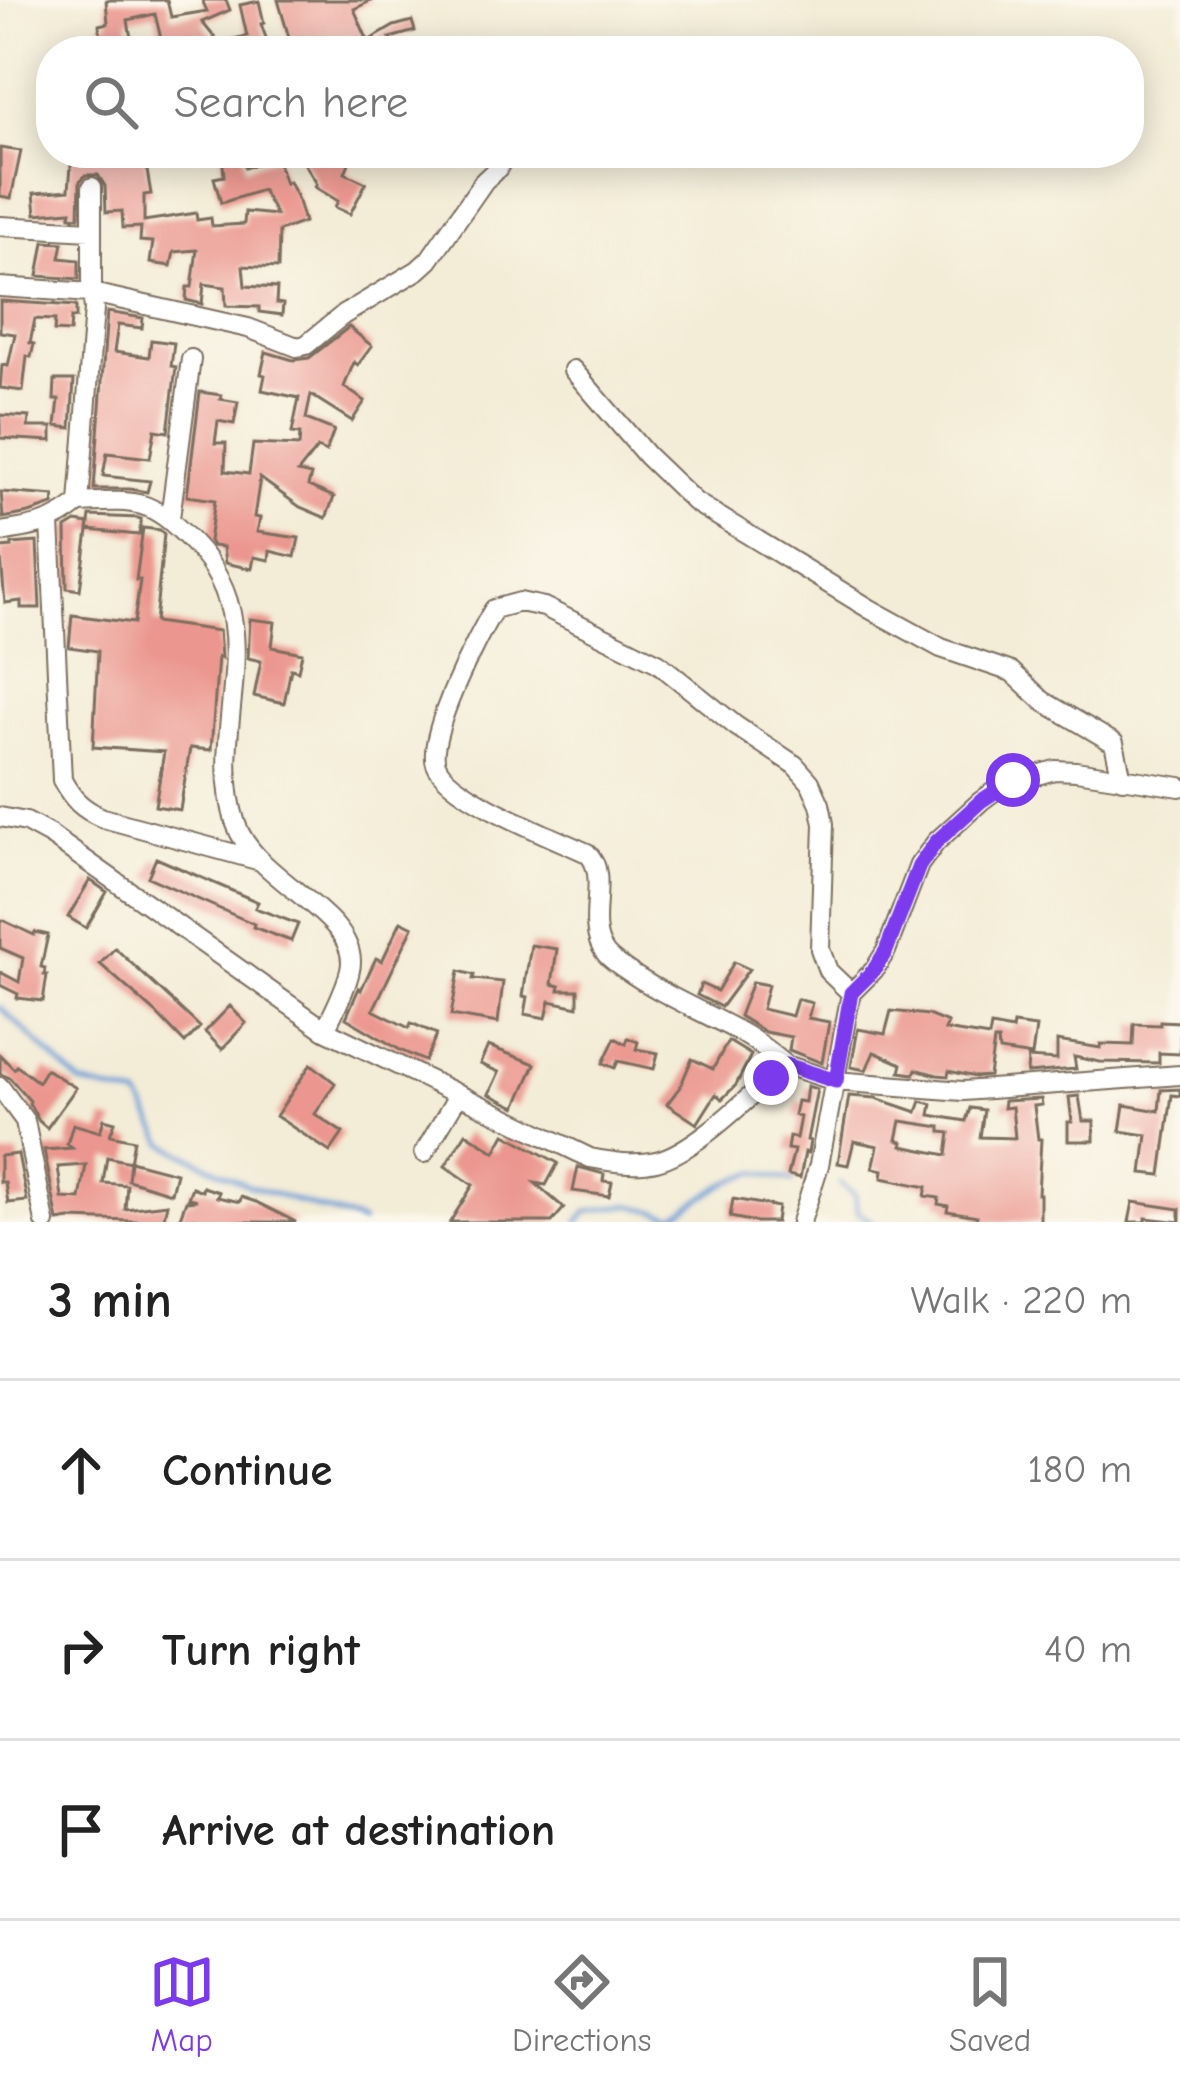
<!DOCTYPE html>
<meta charset="utf-8">
<style>
body{margin:0;font-family:"Comic Neue",sans-serif;background:#f6f6f6;color:#222}
.stop{position:absolute;width:36px;height:36px;margin:-27px;border:9px solid #7c3aed;border-radius:50%;background:#fff}
.stop.end{background:#7c3aed;border-color:#fff;box-shadow:0 3px 12px #0008}
.list{margin:0;padding:0;list-style:none}
h2{display:flex;justify-content:space-between;align-items:center;height:156px;margin:0;padding:0 48px;font-size:51px}
h2 small{font-size:39px;font-weight:400;color:#767676}
.list li{display:grid;grid-template-columns:78px 1fr auto;gap:36px;align-items:center;box-sizing:border-box;height:180px;padding:0 48px;border-top:3px solid #e0e0e0}
.list b{display:block;font-size:45px;white-space:nowrap}
.list em{font-size:39px;font-style:normal;color:#767676}
.icon{flex:none;width:66px;height:66px;fill:none;stroke:currentColor;stroke-width:2;stroke-linecap:round;stroke-linejoin:round}
.map{position:relative;flex:none;width:1180px;height:1222px;overflow:hidden}
.search{position:absolute;background:#fff;box-shadow:0 6px 30px #0003;left:36px;right:36px;top:36px;height:132px;display:flex;align-items:center;gap:30px;box-sizing:border-box;padding:0 42px;border-radius:48px;color:#767676;font-size:45px}
.sheet{height:696px;background:#fff}
nav{display:flex;justify-content:space-around;align-items:center;box-sizing:border-box;height:168px;border-top:3px solid #e0e0e0;background:#fff;font-size:33px;color:#767676}
nav a{display:grid;justify-items:center;gap:6px}
nav .on{color:#7c3aed}
.map>svg:first-child{display:block}
.lines{fill:none;stroke-linecap:round;stroke-linejoin:round}
.stream{stroke:#6b9dd6;stroke-width:4.5}
.building{fill:#eb968e;fill-rule:evenodd}
.minor-casing{stroke:#7b6e5e;stroke-width:22}
.minor{stroke:#fff;stroke-width:18}
.route{stroke:#7c3aed;stroke-width:15}
</style>
<div class="map">
<svg width="1180" height="1222" viewBox="0 0 1180 1222">
<rect width="100%" height="100%" fill="#fbf7ec"/>
<filter id="ink" filterUnits="userSpaceOnUse"><feTurbulence type="fractalNoise" baseFrequency=".00833" numOctaves="2"/><feDisplacementMap in="SourceGraphic" scale="24" xChannelSelector="R" yChannelSelector="G"/><feConvolveMatrix kernelMatrix="1 2 1 2 8 2 1 2 1" color-interpolation-filters="sRGB"/></filter>
<filter id="wash" filterUnits="userSpaceOnUse"><feTurbulence type="fractalNoise" baseFrequency=".004" numOctaves="4" result="noise"/><feDisplacementMap in="SourceGraphic" scale="48" xChannelSelector="R" yChannelSelector="G"/><feGaussianBlur stdDeviation="2.7" result="paint"/><feColorMatrix in="noise" values="0 0 0 0 0 0 0 0 0 0 0 0 0 0 0 0 0 1.4 0 .05"/><feComposite in="paint" operator="in"/></filter>
<g filter="url(#wash)">
<rect width="100%" height="100%" fill="#f3ecd6"/>
<g class="lines">
<path class="stream" d="M0,1007l81,77 59,14 25,46 84,42 113,36
M840,1183l15,12 2,16 15,11
M578,1222l10,-11 41,-6 46,11 49,-32 31,-12 38,9
M919,1222h5"/>
</g>
<g id="blocks">
<path class="building" d="M106,0h61l4,17 36,-6 -5,-11h24l4,10 -28,12 13,16 -6,6 38,-8 -7,-31 19,-4 5,22 -3,1 8,22 -14,5h-91l-9,-37 -27,6 5,31h-24l-2,-13 -6,1 -2,-14 9,-2z
M278,0h95l-19,9 14,32 26,-15 18,-5 3,10 -25,7 8,13h-100l-2,-12 -6,2z
M0,148l21,3 -10,47 -11,-2z
M72,153h72l7,41 -7,1v26l52,-8 1,7 14,-2 1,8 32,-2 1,-12 31,3 -14,-25 -41,13 -7,-25 10,-2 -2,-23h21l2,15 31,-11 9,27 4,-2 8,16 7,24 -25,9 -1,37 -35,-2 2,20 32,2 -1,15 7,1 -1,11 -23,-3v-5l-33,-1 -1,-19 -21,-3 -2,20 -16,-4 1,-13h5l5,-37 -23,2 -3,14 -21,-3 3,-21 -13,-1 1,-14 -18,1 -1,-17 -16,1 -1,-26 -7,-11h-12l-6,6 -1,36 -9,-1 1,-5 -35,3 -2,-21 35,-3z
M298,153h55l-8,20 21,10 -16,31 -15,-7 3,-6 -23,-14 2,-3z
M44,242l19,1 -3,15 19,2v19l-41,-3z
M0,301l76,5v12h-5l-1,14 -16,-1 1,-11 -20,-1 -5,24 4,1 -3,13 -4,-1 -4,35 -23,-3 2,-23 6,1 7,-32 -15,-2z
M107,312l36,6 -1,10 -24,-3 -4,27 35,5 2,-17 23,3 -3,23 5,1 -8,65 -13,-2 -5,28 -43,-5 -4,23 47,5 -3,11 -17,-3h-36z
M349,327l23,19 -14,19 -4,-3 -10,25 21,14 -13,20 -41,-26 -5,24 28,11 -8,22 -9,-4 -19,24 13,3 -3,11 26,11 -8,21 -26,-11 -40,-29 -6,39 6,1 -3,14 42,6 -4,19 -25,-6 -1,9 -15,-3 -2,12 -27,-6 -2,-16 -11,-1 -3,-5 6,-41 -28,-4 13,-104 21,3 -1,4 18,3 -4,22 -16,-3 -3,22h11l-1,28 24,3 4,-30 46,2 1,-12 -8,-1 7,-35 -37,-8 3,-15 -4,-1 5,-22 27,8 16,-2z
M55,380h19l-3,48 -15,-2 3,-26h-5z
M0,415l29,2 -1,10h24v14l-52,-3z
M1,492l53,4 -1,9 -24,8 -26,5z
M90,516l48,2 3,1 -2,16 -51,-5z
M76,522l13,2 -9,66 -13,-2 -1,-60z
M143,528l17,2 4,4 -9,88 64,9 2,27 -3,-1 -7,93 -21,-2 -10,62 -25,-4 9,-54 -71,-5 5,-96 -29,-4 3,-32 62,8 6,-43h-4z
M37,542l3,66h-19v-7l-16,2 -5,-55 12,-1v-3z
M250,619l25,3 -3,25 30,6 -4,18 -7,-2 -7,34 -30,-7 7,-35 -13,-3z
M156,858l102,44 -3,6 43,16 -7,17 -38,-14 1,-3 -106,-47z
M90,880l17,12 -21,36 -18,-11z
M0,919l34,16 1,-3 13,3 -7,32 4,1 -1,7h3l-4,26 -26,-3 1,-4 -18,-9v-13l19,10 4,-24 -23,-10z
M401,921l12,6 -40,83 36,18 2,-5 26,11 -12,27 -25,-11 -54,-32 13,-30 2,2 15,-32 6,3z
M531,945l26,4 -5,35 8,2 -1,4h19v17l-28,-6 -4,17 -21,-4 3,-17 -5,-1z
M115,948l85,79 -15,16 -29,-30 -56,-49z
M734,962l15,7 -28,38 -24,-12 4,-11 16,7z
M459,971l15,4 -1,4 30,3 -5,41 -47,-8z
M752,982l16,3 -6,24 30,7 5,-17 15,4 -4,15 21,4 -7,41 -33,-13 2,-13 -26,-5 -26,-16z
M230,1006l16,17 -24,26 -17,-17z
M891,1011l37,4 20,8 -3,7 44,7 2,-11 21,4 1,-6 23,3 -4,29 -33,-5 -1,-10h-4l-5,35 -14,1 -26,-6 -1,5 -11,-1 -21,-6 -2,5 -14,-2 2,-8 -28,-12 -8,18 -15,-3 7,-38 27,5z
M1160,1021l20,1v32l-21,-1v10l-59,-1 -26,-5 2,12 -49,4 1,-15 29,2v-19l44,7v-4l32,1 1,-21 26,1z
M615,1038l11,6 2,-6 10,4 -2,7 22,4 -4,16 -36,-8 -3,7 -12,-5z
M728,1041l23,14 -15,30 -14,14 -6,-5 -19,30 -30,-20 13,-17 12,-28 21,10z
M488,1046l47,18 -19,43 -27,-13 10,-22 -19,-8z
M0,1055l14,14 3,-3 21,16 8,-13 30,19 -29,40 -8,-7 -10,-18 1,-2 -20,-23 -10,-4z
M311,1064l24,19 -20,31 28,19 -13,19 -54,-36z
M807,1086l10,3 -10,51 3,1 -2,12 -3,-1 -5,26 -12,-3 6,-25 -7,-1 2,-12 7,1 4,-21 -6,-2 3,-14 8,1z
M1180,1089v7l-8,-1 -11,80 -19,-2 5,-38 -27,-4 4,-26 35,6 2,-21z
M849,1096l27,2 41,14 4,-11 11,3 -2,11 36,6 4,-13 14,2 -4,27 35,1 -3,-31 -9,1 1,-7 37,-2 1,6 -8,1 4,33h3l-3,55h2v28h-65l2,-6 -30,-5 1,-5 -10,-2 1,-6 -14,-2 2,-9 -45,-9 1,-8 -10,-2 5,-22 -24,-5 -6,24 -10,-2zM901,1121l40,6v5l9,1 -3,22 -45,-9 1,-4 -6,-2z
M1079,1096l4,25h11v20h-26v-19h4l-3,-25z
M104,1119l11,3 -5,13 24,5 -4,22 -23,-5 -4,26 24,2 -2,24 42,-5 -4,18 -93,-3 -12,2 -14,-71 28,-2 -5,-4 6,-20 27,8zM86,1165l-6,34 -18,-1 -4,-31z
M466,1133l29,19 10,-18 53,29 -12,22 -11,-2 29,25 -12,14h-102l23,-37 -28,-19z
M18,1154l9,47 -19,2 -3,-21h-5v-26z
M130,1161l46,12 -5,20 -43,-13z
M578,1167l26,7 -1,7 9,1 -3,14 -36,-5z
M192,1187l10,4 1,-4 16,5 -2,5 23,5 1,-5 15,5 40,20h-102l1,-4 -16,2 7,-19 11,-1 -9,-2z
M733,1199l45,8 -2,15h-20l-26,-5z
M1133,1202l47,7v13l-34,-4v4h-17z"/>
</g>
</g>
<g filter="url(#ink)">
<use href="#blocks" fill-opacity="0" stroke="#7b6e5e" stroke-width="3"/>
<g class="lines">
<g class="minor-casing">
<path id="minor" d="M506,153l-8,15 -14,13 -55,79 -11,10 -75,45 -37,30 -9,2 -49,-19 -156,-35 2,16 -15,194c59,-3 71,-5 114,40 83,86 11,184 43,281 18,55 115,87 115,138 0,18 -18,51 -26,68l265,128c21,4 45,8 66,3 40,-9 97,-69 130,-96l49,16 128,10 217,-16
M0,226l91,5
M0,287l92,6v-106
M573,370l74,86 48,46 175,107 71,39 71,24 31,29 71,42 8,36
M170,518l21,-159
M50,523l12,257c11,20 20,29 41,38l154,42
M0,532c33,-5 52,-7 79,-29
M0,817l26,5 24,13 275,195
M786,1065c-15,-12 -29,-24 -46,-33 -38,-21 -78,-37 -115,-63 -7,-5 -16,-10 -21,-18 -20,-28 7,-77 -17,-98 -32,-15 -140,-57 -151,-89 -10,-28 42,-129 58,-155l26,-7 24,5 114,56 78,63 59,39 15,17 10,22 4,20 -4,125 8,22 23,22
M0,1087l25,34 20,101
M424,1153l35,-59
M801,1222l18,-57 32,-172 23,-23 12,-19 33,-86 17,-23 45,-41 23,-17 51,-14 21,1 104,16"/>
</g>
<use href="#minor" class="minor"/>
</g>
</g>
<g class="lines" filter="url(#ink)">
<path class="route" d="M771,1078l15,-13 50,16 15,-88 23,-23 12,-19 33,-85 17,-24 45,-41 32,-21"/>
</g>
</svg>
<div class="stop" style="left:1013px;top:780px"></div>
<div class="stop end" style="left:771px;top:1078px"></div>
<div class="search"><svg class="icon" aria-label="search" viewBox="0 0 24 24"><circle cx="10" cy="10" r="6"/><path d="M15 15l6 6"/></svg>Search here</div>
</div>
<section class="sheet">
<h2>3 min<small>Walk · 220 m</small></h2>
<ul class="list">
<li><svg class="icon" aria-label="ahead" viewBox="0 0 24 24"><path d="M12 20V5M6 11l6-6 6 6"/></svg><div><b>Continue</b></div><em>180 m</em></li>
<li><svg class="icon" aria-label="right" viewBox="0 0 24 24"><path d="M7 20v-9h11M14 6l5 5-5 5"/></svg><div><b>Turn right</b></div><em>40 m</em></li>
<li><svg class="icon" aria-label="arrive" viewBox="0 0 24 24"><path d="M6 21V4h12l-3 4 3 4H6"/></svg><div><b>Arrive at destination</b></div></li>
</ul>
</section>
<nav>
<a class="on"><svg class="icon" aria-label="map" viewBox="0 0 24 24"><path d="M3 6l6-2 6 2 6-2v14l-6 2-6-2-6 2zM9 4v14M15 6v14"/></svg>Map</a>
<a><svg class="icon" aria-label="directions" viewBox="0 0 24 24"><path d="M12 3l9 9-9 9-9-9zM9 14v-3h6M13 9l2 2-2 2"/></svg>Directions</a>
<a><svg class="icon" aria-label="saved" viewBox="0 0 24 24"><path d="M7 4h10v16l-5-4-5 4z"/></svg>Saved</a>
</nav>
